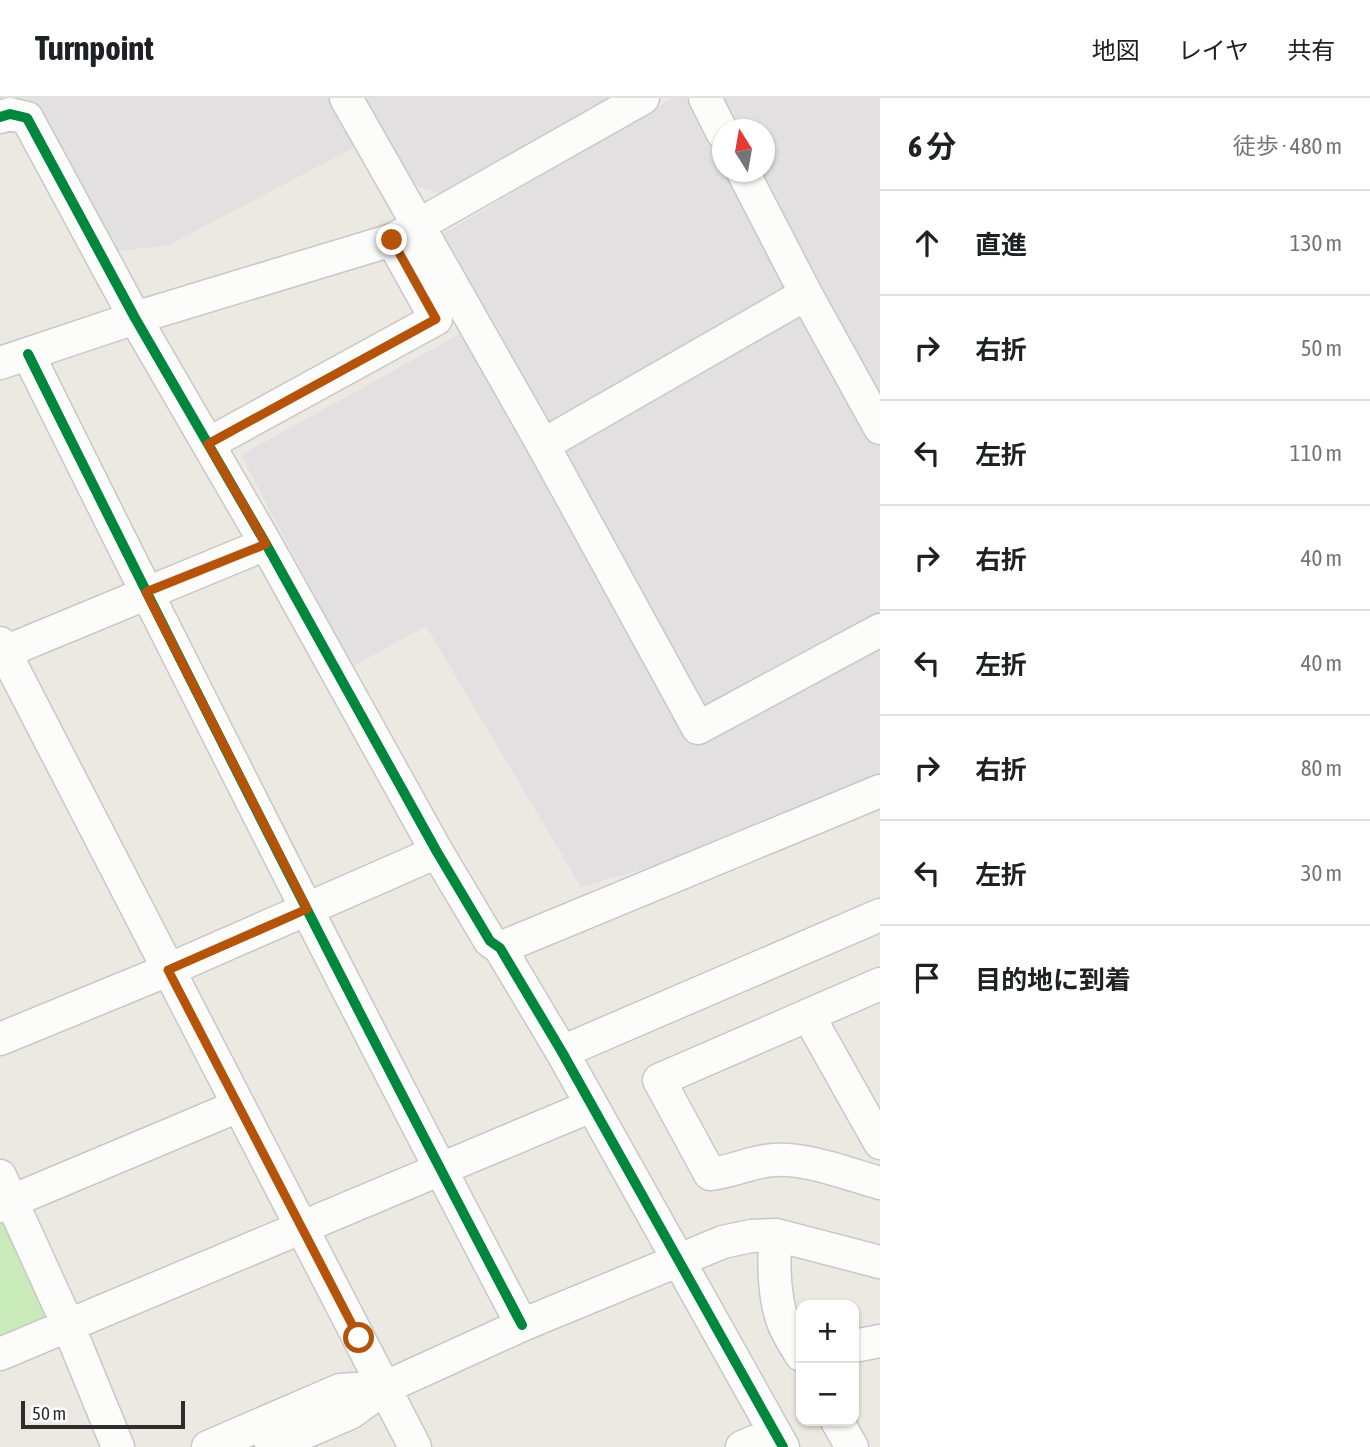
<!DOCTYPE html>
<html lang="ja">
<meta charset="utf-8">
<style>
body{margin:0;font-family:"Asap Condensed","Noto Sans JP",sans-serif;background:#f6f6f6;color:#202124}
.controls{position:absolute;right:21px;bottom:21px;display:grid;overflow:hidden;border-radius:14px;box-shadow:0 2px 5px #0004}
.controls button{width:63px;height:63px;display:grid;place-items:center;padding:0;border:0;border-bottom:2px solid #e0e0e0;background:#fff;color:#202124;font:35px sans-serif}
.compass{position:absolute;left:712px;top:21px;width:63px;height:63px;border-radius:50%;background:#fff;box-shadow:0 2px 5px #0004;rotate:349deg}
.scale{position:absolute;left:21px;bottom:18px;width:164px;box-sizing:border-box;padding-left:7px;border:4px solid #2d2d2d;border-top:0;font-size:19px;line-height:24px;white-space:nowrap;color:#2d2d2d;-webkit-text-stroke:5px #fff;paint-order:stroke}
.stop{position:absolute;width:21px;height:21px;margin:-16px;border:5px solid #b45309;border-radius:50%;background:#fff}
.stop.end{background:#b45309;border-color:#fff;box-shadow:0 2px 7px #0008}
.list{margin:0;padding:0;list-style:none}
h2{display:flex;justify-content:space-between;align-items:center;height:91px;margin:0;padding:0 28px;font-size:30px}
h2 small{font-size:23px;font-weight:400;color:#757577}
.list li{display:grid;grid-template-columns:46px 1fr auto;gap:21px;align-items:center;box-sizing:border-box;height:105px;padding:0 28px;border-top:2px solid #e0e0e0}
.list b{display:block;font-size:26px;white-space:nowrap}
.list em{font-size:23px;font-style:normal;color:#757577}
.icon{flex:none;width:38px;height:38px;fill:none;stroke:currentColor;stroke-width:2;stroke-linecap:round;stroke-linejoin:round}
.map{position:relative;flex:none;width:880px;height:1349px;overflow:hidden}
header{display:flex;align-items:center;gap:42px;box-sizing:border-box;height:98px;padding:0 35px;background:#fff;border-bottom:2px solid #e0e0e0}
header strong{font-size:33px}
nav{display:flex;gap:38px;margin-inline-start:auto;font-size:24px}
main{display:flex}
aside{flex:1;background:#fff}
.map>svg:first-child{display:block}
.industrial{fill:#e3e0e1;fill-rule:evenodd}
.green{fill:#c9eab9}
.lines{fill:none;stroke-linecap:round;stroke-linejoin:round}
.minor-casing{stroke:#c9c8c8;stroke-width:35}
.minor{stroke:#fcfcfb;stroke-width:32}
.cycleway-casing{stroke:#fff;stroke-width:15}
.cycleway{stroke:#00873e;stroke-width:10}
.route{stroke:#b45309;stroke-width:9}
</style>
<header>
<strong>Turnpoint</strong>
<nav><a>地図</a><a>レイヤ</a><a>共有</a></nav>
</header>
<main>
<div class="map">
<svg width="880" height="1349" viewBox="0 0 880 1349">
<rect width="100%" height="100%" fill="#ece9e2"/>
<path class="industrial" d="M27,0h584l-171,95 -23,-7 -39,-51 -209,110 -59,7z
M673,0h207v683l-125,56 -174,50 -155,-261 -74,41 -111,-212 219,-121 -46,-83zM722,32h42v42h-42z"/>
<path class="green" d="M4,1119l46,106 -50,21v-126z"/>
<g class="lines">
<g class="minor-casing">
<path id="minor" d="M346,0l197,347 155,283 182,-98
M705,0l17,34
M0,19l10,-3 17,4 108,200 131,226 171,308 53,89 10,7 62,104 221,395
M743,74l63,122 74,134
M28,256c161,325 325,650 494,971
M0,265l135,-45 257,-78 251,-142
M208,346l228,-125 -44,-79
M543,347l263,-151
M0,545l415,804
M0,556l266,-110
M500,850l380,-157
M880,886l-221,96 51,94c22,-2 43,-13 64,-14 35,-2 73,14 106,23
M808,917l72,128
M0,941l168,-69 269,-118
M562,954l318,-137
M0,1078l68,149 50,122
M0,1108l238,-100
M776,1137c-3,25 -2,63 7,87 4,11 12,23 18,33
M854,1248l26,-5
M0,1256l591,-248
M837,1323l15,26
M208,1349l132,-57 46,-3
M271,1349l79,-34 36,-26 136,-62 201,-83 28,-6 25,-1 104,27
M742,1349l33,-14"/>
</g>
<use href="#minor" class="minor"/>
<g class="cycleway-casing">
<path id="cycleway" d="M0,19l10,-3 17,4 108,200 131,226 171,308 53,89 10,7 62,104 221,395
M28,256c161,325 325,650 494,971"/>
</g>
<use href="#cycleway" class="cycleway"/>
</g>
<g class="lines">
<path class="route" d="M359,1240l-191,-368 139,-61 -161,-317 120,-48 -58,-100 228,-125 -44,-79"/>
</g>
</svg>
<div class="controls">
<button>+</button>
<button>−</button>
</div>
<svg class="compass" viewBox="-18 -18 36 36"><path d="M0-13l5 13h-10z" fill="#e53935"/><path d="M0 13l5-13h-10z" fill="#757577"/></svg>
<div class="scale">50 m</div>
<div class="stop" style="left:359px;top:1240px"></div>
<div class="stop end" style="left:392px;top:142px"></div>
</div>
<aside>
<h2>6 分<small>徒歩 · 480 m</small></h2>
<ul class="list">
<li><svg class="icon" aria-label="ahead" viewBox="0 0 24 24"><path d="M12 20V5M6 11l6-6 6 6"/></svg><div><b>直進</b></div><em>130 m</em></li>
<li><svg class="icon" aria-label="right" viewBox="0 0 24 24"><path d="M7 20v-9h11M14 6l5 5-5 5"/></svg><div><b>右折</b></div><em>50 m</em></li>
<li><svg class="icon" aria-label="left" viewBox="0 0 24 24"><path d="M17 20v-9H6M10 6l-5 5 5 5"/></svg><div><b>左折</b></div><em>110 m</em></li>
<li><svg class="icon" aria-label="right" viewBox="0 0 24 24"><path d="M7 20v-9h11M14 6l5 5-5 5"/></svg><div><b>右折</b></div><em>40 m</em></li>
<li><svg class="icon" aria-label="left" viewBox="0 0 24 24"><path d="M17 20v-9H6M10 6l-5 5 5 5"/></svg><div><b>左折</b></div><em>40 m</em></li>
<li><svg class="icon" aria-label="right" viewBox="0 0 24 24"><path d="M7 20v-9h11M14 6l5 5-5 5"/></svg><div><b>右折</b></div><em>80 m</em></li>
<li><svg class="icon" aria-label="left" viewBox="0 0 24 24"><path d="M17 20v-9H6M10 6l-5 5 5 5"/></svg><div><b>左折</b></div><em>30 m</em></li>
<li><svg class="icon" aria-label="arrive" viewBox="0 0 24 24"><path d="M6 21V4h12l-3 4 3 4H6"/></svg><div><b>目的地に到着</b></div></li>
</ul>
</aside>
</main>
